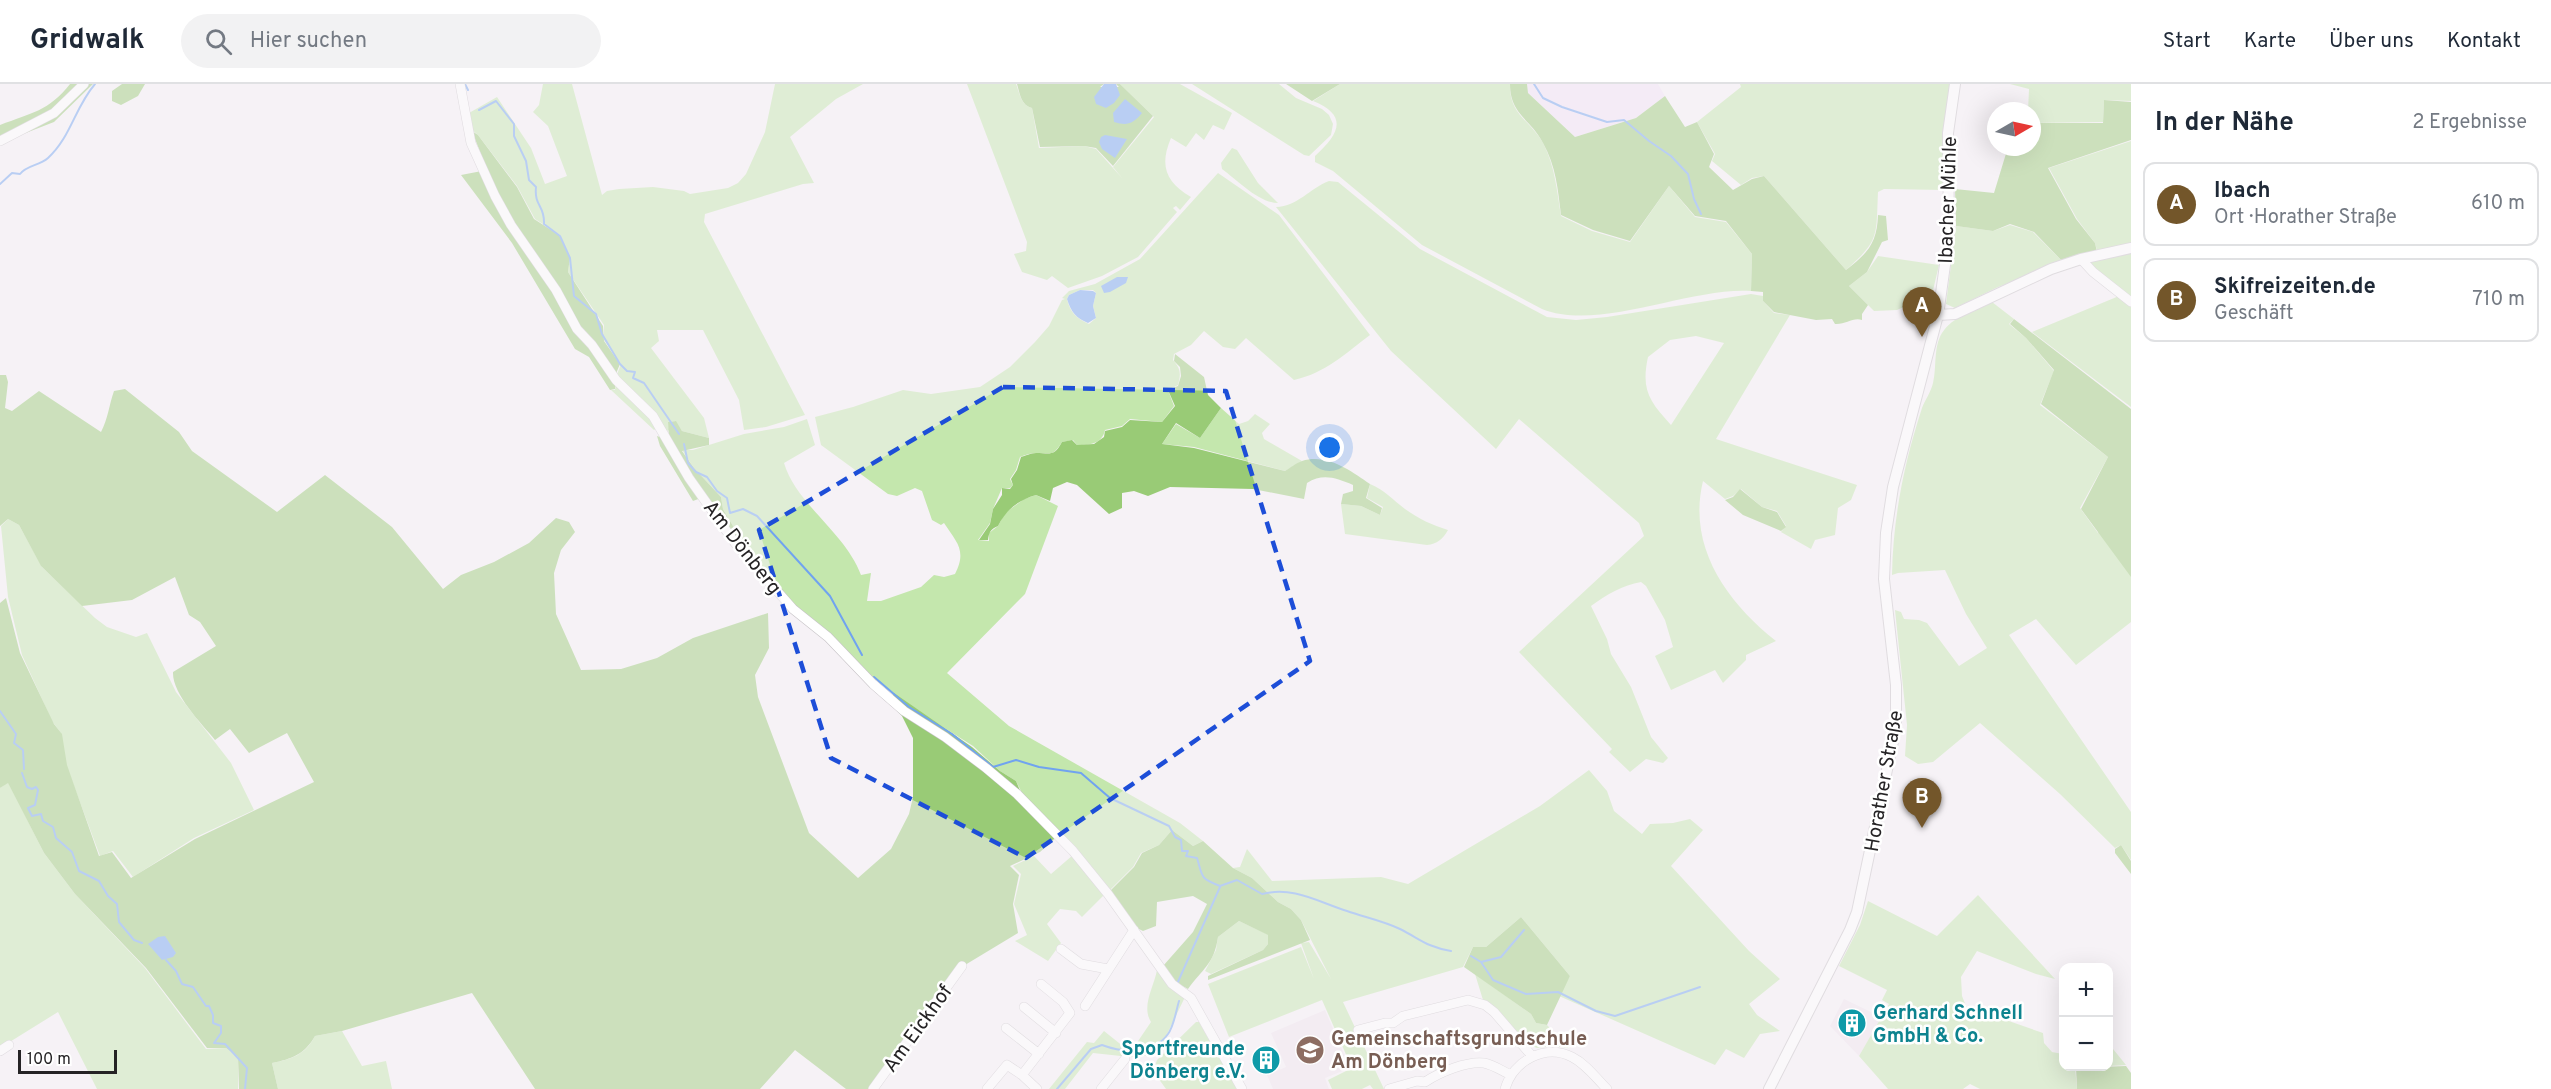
<!DOCTYPE html>
<html lang="de">
<meta charset="utf-8">
<style>
body{margin:0;font-family:Overpass,sans-serif;background:#f2f2f3;color:#1f2937}
.controls{position:absolute;right:18px;bottom:18px;display:grid;overflow:hidden;border-radius:12px;box-shadow:0 6px 24px #0002}
.controls button{width:54px;height:54px;display:grid;place-items:center;padding:0;border:0;border-bottom:2px solid #e0e1e3;background:#fff;color:#1f2937;font:30px sans-serif}
.compass{position:absolute;left:1987px;top:18px;width:54px;height:54px;border-radius:50%;background:#fff;box-shadow:0 6px 24px #0002;rotate:81deg}
.scale{position:absolute;left:18px;bottom:15px;width:99px;box-sizing:border-box;padding-left:6px;border:3px solid #252325;border-top:0;font-size:16px;line-height:21px;white-space:nowrap;color:#252325;-webkit-text-stroke:4px #fff;paint-order:stroke}
.you{position:absolute;left:1330px;top:364px;width:21px;height:21px;margin:-15px;border:4px solid #fff;border-radius:50%;background:#1a73e8;box-shadow:0 0 0 9px #1a73e833}
.badge{display:grid;place-items:center;width:39px;height:39px;border-radius:50%;background:#73562a;color:#fff;font-size:20px;font-weight:700}
.pin{position:absolute;translate:-50% -50px;filter:drop-shadow(0 2px 3px #0008)}
.pin::after{content:'';position:absolute;top:32px;width:21px;height:18px;background:inherit;clip-path:polygon(0 0,100% 0,50% 100%)}
.list{margin:0;padding:0;list-style:none}
h2{display:flex;justify-content:space-between;align-items:center;height:78px;margin:0;padding:0 24px;font-size:26px}
h2 small{font-size:20px;font-weight:400;color:#747a83}
.list li{display:grid;grid-template-columns:39px 1fr auto;gap:18px;align-items:center;box-sizing:border-box;height:84px;margin:0 12px 12px;padding:0 12px;border:2px solid #e0e1e3;border-radius:12px}
.list b{display:block;font-size:22px;white-space:nowrap}
.list p{margin:0;font-size:20px;white-space:nowrap;color:#747a83}
.list em{font-size:20px;font-style:normal;color:#747a83}
.icon{flex:none;width:33px;height:33px;fill:none;stroke:currentColor;stroke-width:2;stroke-linecap:round;stroke-linejoin:round}
.map{position:relative;flex:none;width:2131px;height:1005px;overflow:hidden}
header{display:flex;align-items:center;gap:36px;box-sizing:border-box;height:84px;padding:0 30px;background:#fff;border-bottom:2px solid #e0e1e3}
header strong{font-size:28px}
nav{display:flex;gap:33px;margin-inline-start:auto;font-size:21px}
.search{width:420px;height:54px;background:#f2f2f3;display:flex;align-items:center;gap:15px;box-sizing:border-box;padding:0 21px;border-radius:33px;color:#747a83;font-size:22px}
main{display:flex}
aside{flex:1;background:#fff}
.map>svg:first-child{display:block}
.commercial{fill:#f2e3f6}
.built{fill:#efe4ee}
.green{fill:#c4e7ad;fill-rule:evenodd}
.forest{fill:#99cb76}
.water{fill:#70a3f0}
.lines{fill:none;stroke-linecap:round;stroke-linejoin:round}
.stream{stroke:#70a3f0;stroke-width:2}
.minor-casing{stroke:#c6c2c6;stroke-width:10}
.major-casing{stroke:#c6c2c6;stroke-width:12}
.minor{stroke:#fff;stroke-width:9}
.major{stroke:#fff;stroke-width:10}
.marked{fill:none;stroke:#1d4ed8;stroke-width:4.5;stroke-dasharray:12 8;stroke-linejoin:round}
.labels{text-anchor:middle;stroke-width:5;stroke-linejoin:round;paint-order:stroke}
.street-label{font-size:20px;fill:#252325;stroke:#fff}
.culture-label{font-size:20px;font-weight:bold;fill:#0d838f;stroke:#fff;text-anchor:start}
.education-label{font-size:20px;font-weight:bold;fill:#785e54;stroke:#fff;text-anchor:start}
</style>
<header>
<strong>Gridwalk</strong>
<div class="search"><svg class="icon" aria-label="search" viewBox="0 0 24 24"><circle cx="10" cy="10" r="6"/><path d="M15 15l6 6"/></svg>Hier suchen</div>
<nav><a>Start</a><a>Karte</a><a>Über uns</a><a>Kontakt</a></nav>
</header>
<main>
<div class="map">
<svg width="2131" height="1005" viewBox="0 0 2131 1005">
<rect width="100%" height="100%" fill="#f6f2f6"/>
<path class="commercial" d="M1527,0h131l7,12 -29,22 -61,19 -47,-44z"/>
<path class="built" d="M1844,915l27,13 3,-5 11,5 -26,44 -29,-30z
M1325,926l25,58 -25,10 4,11h-56l-6,-14 19,-8 -15,-34z"/>
<path class="green" d="M543,0h29l30,111 5,-4 12,-2 34,-2 31,4 6,3 38,-6 10,-5 8,-9 19,-42 10,-48h88l-27,15 -46,38 24,46 -11,1 -98,30 -1,8 101,193 -39,12 -22,3 -5,-30 -36,-70h-46l2,11 -8,7 53,70 5,20 -27,-7 -7,-10 -7,1 1,8 -4,2 -5,-6 -6,4 -43,-40h4l1,-13 5,-13 -17,-24v-15l-36,-53 2,-15 -10,-22 -25,-16 -18,-33 -39,-51 -6,-5 -3,-17 28,-16 34,51 14,36 22,-8 -19,-50 -15,-14 6,-7z
M967,0h49c4,10 5,21 16,24l7,40 45,-2 12,3 26,29 -9,-11 41,-50 -34,-33h60l52,29 -8,17 -11,-5 -9,15 -8,-7 -10,14 -15,-9c-12,28 -5,44 20,59l-11,13 -4,-4 -3,2 4,4 -39,45 -36,19 -34,12 -16,-12 -5,4 -25,-8 -8,-18 12,-3 1,-9z
M1192,0h87l17,14 26,11 7,6 4,9 -2,11 -22,21 -5,-1z
M1340,0h170c-1,31 20,36 33,59 12,23 14,48 18,73l31,15 38,11 39,-56 26,31 31,5 26,32 -1,37c-62,-4 -152,41 -209,18l-120,-64 -89,-74 -18,-9v-6c23,-21 35,-40 -2,-55z
M1740,0h211l-7,106 -60,-1 -6,3c-2,44 2,48 -32,78l-82,-94 -12,2 -11,7 -29,-24 3,-7 -18,-32 44,-35z
M2010,0h121v17l-27,-1 -1,22 -71,1v-12h-4l1,-22z
M2131,57v266l-99,-75 87,-36 -31,-34 11,-4 -4,-15 -18,-24 -28,-51z
M1232,64l5,2 21,33 20,20c-19,0 -41,-23 -56,-34l-1,-6z
M1218,89l61,42 91,120c-25,19 -45,38 -76,45l-48,-42 -11,11 -12,-2 -19,-16 -13,14 -17,9 -1,6c8,9 8,14 5,25l-10,5 6,16 -12,16 -32,-3 -8,7 -17,4c-3,14 -15,15 -28,15l-4,-5 -11,2c-10,16 -11,10 -26,11 -5,0 -11,2 -16,4l-4,13 -6,9 3,6 -3,3h-8l-9,21 -3,14 -12,17 11,1v-8l9,-7 7,-13 19,-14 12,-4 22,11 -33,88 -78,79 62,53 171,97 23,18 -10,5 -21,-16 -13,15 -18,8 -8,14 -24,24 -87,-98 -6,-12 -16,-10 -27,-25 -65,-41 -42,-33 -72,-65 -45,-54 -26,-44 -2,-12 -27,-29 -12,-18h11l51,-16 40,-7 23,-8 8,26 -31,18c12,41 61,69 77,112l10,-2 -4,28h14l40,-14 13,-12 10,2 11,-3c12,-24 2,-31 -11,-51l-3,2 -9,-5 -10,-29 -7,-3 -18,8 -9,-2 -67,-49 -6,-28 38,-10 50,-17 28,4 49,-7 30,-20 25,-25 14,-16 13,-26 3,-1 -3,-1 7,-7 26,-7 45,-25zM1080,206h13l3,3 -3,13 3,12 -7,6c-13,-6 -19,-12 -22,-25l2,-4z
M1329,97l9,1 82,67 127,68 29,3 31,-3 144,-23 12,2v5l11,12 16,2 -74,124 141,46 -6,15 -13,8 -3,27 -20,5 -4,9 -30,-17 5,-6 -9,-15 -15,-4 -21,-18 -8,7 -8,3 -22,-18c-16,66 24,121 73,160l-30,14v5l-23,23 -8,-13 -44,20 -16,-34 18,-9 -8,-27 -19,-34 -5,-4c-18,3 -35,13 -50,24l16,33 4,15 20,33 20,50 17,21 -5,5 -17,-4 -16,13 -21,-20 3,-3 -93,-97 125,-116 -5,-13 -120,-104 -23,30 -105,-98 -115,-144c22,-1 33,-18 53,-26zM1696,252l28,7 -53,82c-22,-24 -30,-35 -23,-68l22,-17z
M2010,141l23,7 30,30 -65,25 -43,21 -9,-4 10,-78 37,5z
M1878,172l61,9 -10,42h-25l-7,3 -23,1 -25,-25 18,-14z
M1992,218l22,17 -5,5 17,14 28,33 -14,34 68,52 -28,51 18,25 33,-71v160l-55,43 -40,-46 -27,16 122,177v48l-10,-15 -6,3 -55,-54 -80,-71 -47,39 -15,2 -13,-8 2,-31 -12,-115 6,2 3,7 15,1 8,3 32,43 28,-18 -21,-34 -21,-44 -47,3 -6,2c1,-57 12,-112 30,-167 3,-8 9,-16 11,-25 4,-16 0,-35 9,-50 11,-17 33,-23 50,-31z
M1221,324l18,16 9,-3 7,-7 15,10 -8,9 2,6 38,22 -17,10 -91,-24 -32,-3 14,-20 24,14z
M1370,400c15,6 23,16 35,25 14,10 27,16 43,21 -5,9 -11,14 -21,15l-82,-11 -4,-30 20,2 19,9 3,-8 -16,-9z
M8,435l11,6 23,42 53,51 12,9 29,10 11,-4 29,59 55,71 23,47 -60,28 -61,39 -20,-26 -13,5 -35,-94 -4,-29 -9,-12 -30,-66 -14,-58 -7,-71z
M1589,686l18,21 7,20 28,23 8,-10 23,-1 17,-4 13,11 -32,36 78,85 31,28 -31,25 8,11 23,16 -20,3 -16,24 -18,-9 -11,16 -156,-69 11,-20 -49,-59 -35,30h-13l-10,20 -120,35 41,87h-11l-3,-4 -8,4h-30l-4,-9 24,-12 -30,-68 -93,37 -21,-53 93,-37 13,32 -13,-36 8,-1 22,37 -30,-59 -10,-11 -13,-7 -26,-24 -19,-10 7,-1 7,-18 25,32 109,-4 27,7 132,-78z
M8,698l36,71 31,41 70,74 61,81 20,-1 12,9v32h-141l-39,-77 -58,36v-260z
M1073,771l31,40 -22,22 -6,-6 -16,-2 -13,15 14,19 -13,18 -33,-20 12,-6 -13,-31 7,-30 -8,-8 21,-10 17,18z
M1978,811l77,84 -19,-5 -59,-23 -16,26 1,19 4,10 10,8 11,4 16,1 40,14 1,10 8,9 11,2 1,12 27,1h-16l2,22h-97l-10,-5 -7,5h-75l-29,-33 30,-52 -7,-4 5,-10 -48,-24 21,-41 8,-24 69,35z
M1239,837l30,14 -1,9 -5,6 -52,24 -6,-3 11,-21 2,-13z
M1157,886l28,27 -28,58 -27,2 -37,-4 -28,36h-16l38,-47 7,1 10,-12 20,16h10l17,-25c-10,-16 3,-35 6,-52z
M1475,890l56,40 5,9 11,2 22,23 -16,-2 -16,2 -8,-3 -34,-36 -12,-9z
M1196,938h3l38,67h-71l-13,-18 4,-11z
M342,947l20,35 24,-5 6,28h-114l-6,-26c20,-4 33,-8 43,-27z
M2109,960l17,21 -17,1z"/>
<path class="forest" d="M70,0h23l-39,38 -54,21v-18c31,-12 49,-14 70,-41z
M122,0h23l-7,12 -17,9 -9,-4v-10z
M1017,0h87l-4,3h19l-3,-3h4l33,32 -40,50 -17,-18 -12,-2 -44,1 -8,-39c-11,-3 -12,-14 -15,-24z
M1286,0h54l-28,17z
M1510,0h17l1,9 47,44 61,-19 29,-22 20,31 12,-5 17,32 -5,13 24,23 19,-11 12,-3 82,94c22,-17 31,-27 32,-55l8,1 2,24 -6,2 -15,30 -18,14 19,19 -6,9v6c-9,-3 -17,5 -27,4l-3,-5 -16,1 -42,-8 -11,-11v-9l-12,-1 1,-37 -26,-33 -31,-5 -26,-30 -39,55 -37,-11 -32,-15c-3,-25 -5,-49 -18,-72 -12,-24 -33,-28 -33,-59z
M2104,16l27,2v38l-83,28 28,51 19,24 2,9 -34,10 -29,-30 -24,-8 -17,7 -37,-5 -1,-37 39,4 14,-46h24v-24h71z
M472,47l6,4 39,52 17,32 25,16 11,22 -2,15 35,54 1,15 16,23 -5,12v13l-5,1 -21,-33 -14,-8 -63,-106 -51,-68 26,-5z
M2014,235l117,90v168l-50,-68 27,-52 -67,-53 13,-34 -28,-32 -16,-14z
M1175,270l29,23 4,18 13,13 -21,30 -24,-15 -14,21 32,4 91,23c5,-3 11,-8 17,-10 25,-8 49,10 68,23l-4,14 16,10 -2,7 -19,-9 -20,-2 2,-10 10,-3v-6c-17,-7 -30,-12 -46,-2l-3,16 -51,-10 -83,-2 -22,9 -14,-5 -12,2v15l-13,6 -32,-29 -10,-3 -14,6 -3,13 -14,-6c-18,5 -30,15 -38,31 -8,3 -9,7 -10,14h-9l11,-16 3,-15 9,-14v-7l8,1 3,-4 -2,-6 6,-9 4,-13c4,-1 10,-4 15,-4 14,0 18,4 26,-11l10,-2 5,5 17,-1 10,-7 1,-6 17,-4 8,-7 32,2 13,-16 -7,-16 10,-4 3,-10 -1,-9 -6,-6z
M0,291h6l2,7 -3,26 7,3 27,-20 62,41c7,-13 8,-27 13,-41l11,-2 54,43 13,19 85,61 48,-37 67,52 51,62 18,-14 33,-13 35,-19 27,-25 13,4 6,10 -14,18 -7,23 2,41 25,56 40,-1 36,-11 36,-20 75,-25 1,35 -14,27 3,22 51,136 49,45 33,-29 18,-35 4,-17v-59l-11,-22 -13,-14 5,-9 78,54 28,24 16,10 5,12 35,45 -16,14 -30,14 9,9 -6,29 5,29 -53,32 -7,-1 -90,125h-22l-51,-39 -35,39h-225l-63,-96 -130,38 -27,5c-10,18 -23,23 -43,27l6,26h-39l-1,-32 -12,-9h-19l-61,-80 -71,-74 -31,-41 -36,-70 -8,5v-185l6,-5 14,55 34,71 8,10 5,31 32,91 13,-4 19,26 64,-39 119,-57 -27,-49 -38,20 -19,-24 -15,11c-14,-17 -43,-46 -42,-68l43,-26 -16,-24 -11,-7 -14,-38 -43,23 -50,6 -41,-40 -22,-41 -11,-6 -8,7z
M676,337l6,10 27,7v7l-27,6 12,17 27,29 2,12 26,44 -48,-55 -8,3 -33,-55 -3,-10 12,4 -1,-18z
M1740,405l22,18 15,5 9,15 -5,4 -38,-16 -18,-15 8,-3z
M1172,746l21,16 10,-5 30,27 19,10 26,24 13,7 10,11 9,20 -102,40v-4l55,-26 5,-6v-9l-29,-14 -21,16c-4,28 -16,32 -30,52l-13,-7 -12,-16 30,-34 14,-28 -14,-8 -36,6 -1,24 -13,5 -6,-3 -27,-37 24,-24 8,-14 17,-8z
M2121,761l10,16v13l-16,-21v-4z
M1521,833l49,59 -23,49 -11,-2 -5,-9 -67,-47 9,-20h13z
M2126,982l5,7v16h-54l-1,-21z"/>
<path class="water" d="M1104,0h12l4,11 -6,8 -8,5 -10,-4 -2,-7z
M1125,15l17,14c-9,11 -15,13 -28,9l-1,-9z
M1105,51l22,4 -12,19 -13,-9 -3,-7 2,-5z
M1117,193h11l-2,6 -16,9 -6,1 -3,-7z
M1080,206l13,1 3,2 -3,13 3,12 -8,5c-12,-5 -17,-11 -21,-24l2,-4z
M165,852l11,17 -3,4 -11,3 -14,-16 10,-7z"/>
<g class="lines">
<path class="stream" d="M465,0l3,6
M1534,0l9,14 19,9 45,15 17,-2 25,21 22,15 17,18 6,25 7,15
M479,26l17,-9 18,23v12l12,25 3,19 7,7c-2,20 9,18 8,37l16,12 10,22 4,38 22,18 6,20 18,30 7,7 8,1 -2,6 11,5 35,51
M0,100l12,-11 8,1c7,-9 19,-8 28,-16 23,-21 27,-51 47,-74
M684,360l4,19 8,9 11,5 10,14 10,7 3,15 13,-4 14,7 73,80 32,59
M874,593l35,30 43,27 41,33 23,-7 23,7 42,6 29,25 59,28 6,11 6,3 1,11h6l-2,5 11,2c6,19 2,20 23,28l17,-6 25,14c32,-8 56,8 85,17 17,6 37,10 53,18 20,10 27,18 51,22
M0,627l16,23 -2,9 9,7 1,19
M22,689l5,14 5,2 4,-2 2,3 -3,15 -7,3 4,8 9,-2 2,7 10,6 3,11 16,14 7,19 20,10 9,15 9,8 2,18 15,18 8,3
M1471,872l10,6 12,18 33,14 32,-2 38,19 19,5 85,-29
M166,876l10,11 6,13 11,3 13,19h3l4,9v8l8,3v7l-7,10 11,1 22,24 -2,21
M1481,878l20,-5 23,-27
M1177,900l43,-97
M1057,1005l34,-40 11,-4c21,8 51,10 66,-11 6,-8 8,-23 11,-33"/>
<g class="minor-casing">
<path id="minor" d="M460,0l11,59 24,53 16,29 45,65 21,39 15,16 24,35 37,36 36,62 46,65 58,66 35,28 45,47 31,27 41,26 41,31 31,26 56,57 35,43 64,90 19,14 51,91
M0,57l54,-28 30,-29
M2081,175l12,13 38,30
M1061,865l20,15 27,5
M1085,922l49,-76
M1024,923l32,26
M1006,944l33,26
M1358,946l27,-7h8l10,-7 65,-16 17,5 9,7 38,44
M0,967l9,-6
M1022,991l15,14
M873,1005l89,-123
M987,1005l20,-24 15,10 48,-62 -7,-11 -22,-18
M1101,1005l24,-30
M1389,1005l28,-8 8,1c15,-10 42,-21 59,-19 10,2 18,8 27,12
M1505,1005c8,-28 40,-46 67,-32 14,7 24,21 35,32"/>
</g>
<g class="major-casing">
<path id="major" d="M1938,231l17,-1 96,-45 30,-10 50,-11
M1769,1005l81,-159 7,-18 39,-185v-42l-12,-106 2,-46 7,-46 45,-172 11,-79 -1,-103 7,-49"/>
</g>
<use href="#minor" class="minor"/>
<use href="#major" class="major"/>
</g>
<path d="M0 0H2131V1005H0ZM1003,303l223,4 84,270 -284,197 -195,-100 -72,-228z" fill="#f6f2f6" fill-opacity=".55" fill-rule="evenodd"/>
<path class="marked" d="M1003,303l223,4 84,270 -284,197 -195,-100 -72,-228z"/>
<defs>
<g id="building-disc" transform="scale(1.5)"><circle r="9.5" fill="#0f9aa8" stroke="#fff"/><path d="M-4-6H4V6H1V3H-1V6H-4ZM-2.5-4.3h1.7v1.8h-1.7ZM.8-4.3h1.7v1.8H.8ZM-2.5-1h1.7V.8h-1.7ZM.8-1h1.7V.8H.8Z" fill="#fff"/></g>
<g id="school-disc" transform="scale(1.5)"><circle r="9.5" fill="#8d6e63" stroke="#fff"/><path d="M0-5L7-2L0 1L-7-2ZM-4 1L0 2.5L4 1V4Q0 6-4 4Z" fill="#fff"/></g>
</defs>
<g fill-rule="evenodd">
<use href="#building-disc" x="1852" y="939"/>
<use href="#school-disc" x="1310" y="966"/>
<use href="#building-disc" x="1266" y="976"/>
</g>
<g class="labels">
<g class="street-label">
<text transform="translate(1947 116) rotate(-88)" y="7">Ibacher Mühle</text>
<text transform="translate(743 463) rotate(52)" y="7">Am Dönberg</text>
<text transform="translate(1883 697) rotate(-80)" y="7">Horather Straße</text>
<text transform="translate(917 944) rotate(-54)" y="7">Am Eickhof</text>
</g>
<g class="culture-label">
<text x="1873" y="935">Gerhard Schnell<tspan x="1873" dy="23">GmbH &amp; Co.</tspan></text>
<text x="1245" y="971" text-anchor="end">Sportfreunde<tspan x="1245" dy="23">Dönberg e.V.</tspan></text>
</g>
<g class="education-label">
<text x="1331" y="961">Gemeinschaftsgrundschule<tspan x="1331" dy="23">Am Dönberg</tspan></text>
</g>
</g>
</svg>
<div class="controls">
<button>+</button>
<button>−</button>
</div>
<svg class="compass" viewBox="-18 -18 36 36"><path d="M0-13l5 13h-10z" fill="#e53935"/><path d="M0 13l5-13h-10z" fill="#747a83"/></svg>
<div class="scale">100 m</div>
<div class="you"></div>
<div class="pin badge" style="left:1922px;top:253px">A</div>
<div class="pin badge" style="left:1922px;top:744px">B</div>
</div>
<aside>
<h2>In der Nähe<small>2 Ergebnisse</small></h2>
<ul class="list">
<li><span class="badge">A</span><div><b>Ibach</b><p>Ort · Horather Straße</p></div><em>610 m</em></li>
<li><span class="badge">B</span><div><b>Skifreizeiten.de</b><p>Geschäft</p></div><em>710 m</em></li>
</ul>
</aside>
</main>
